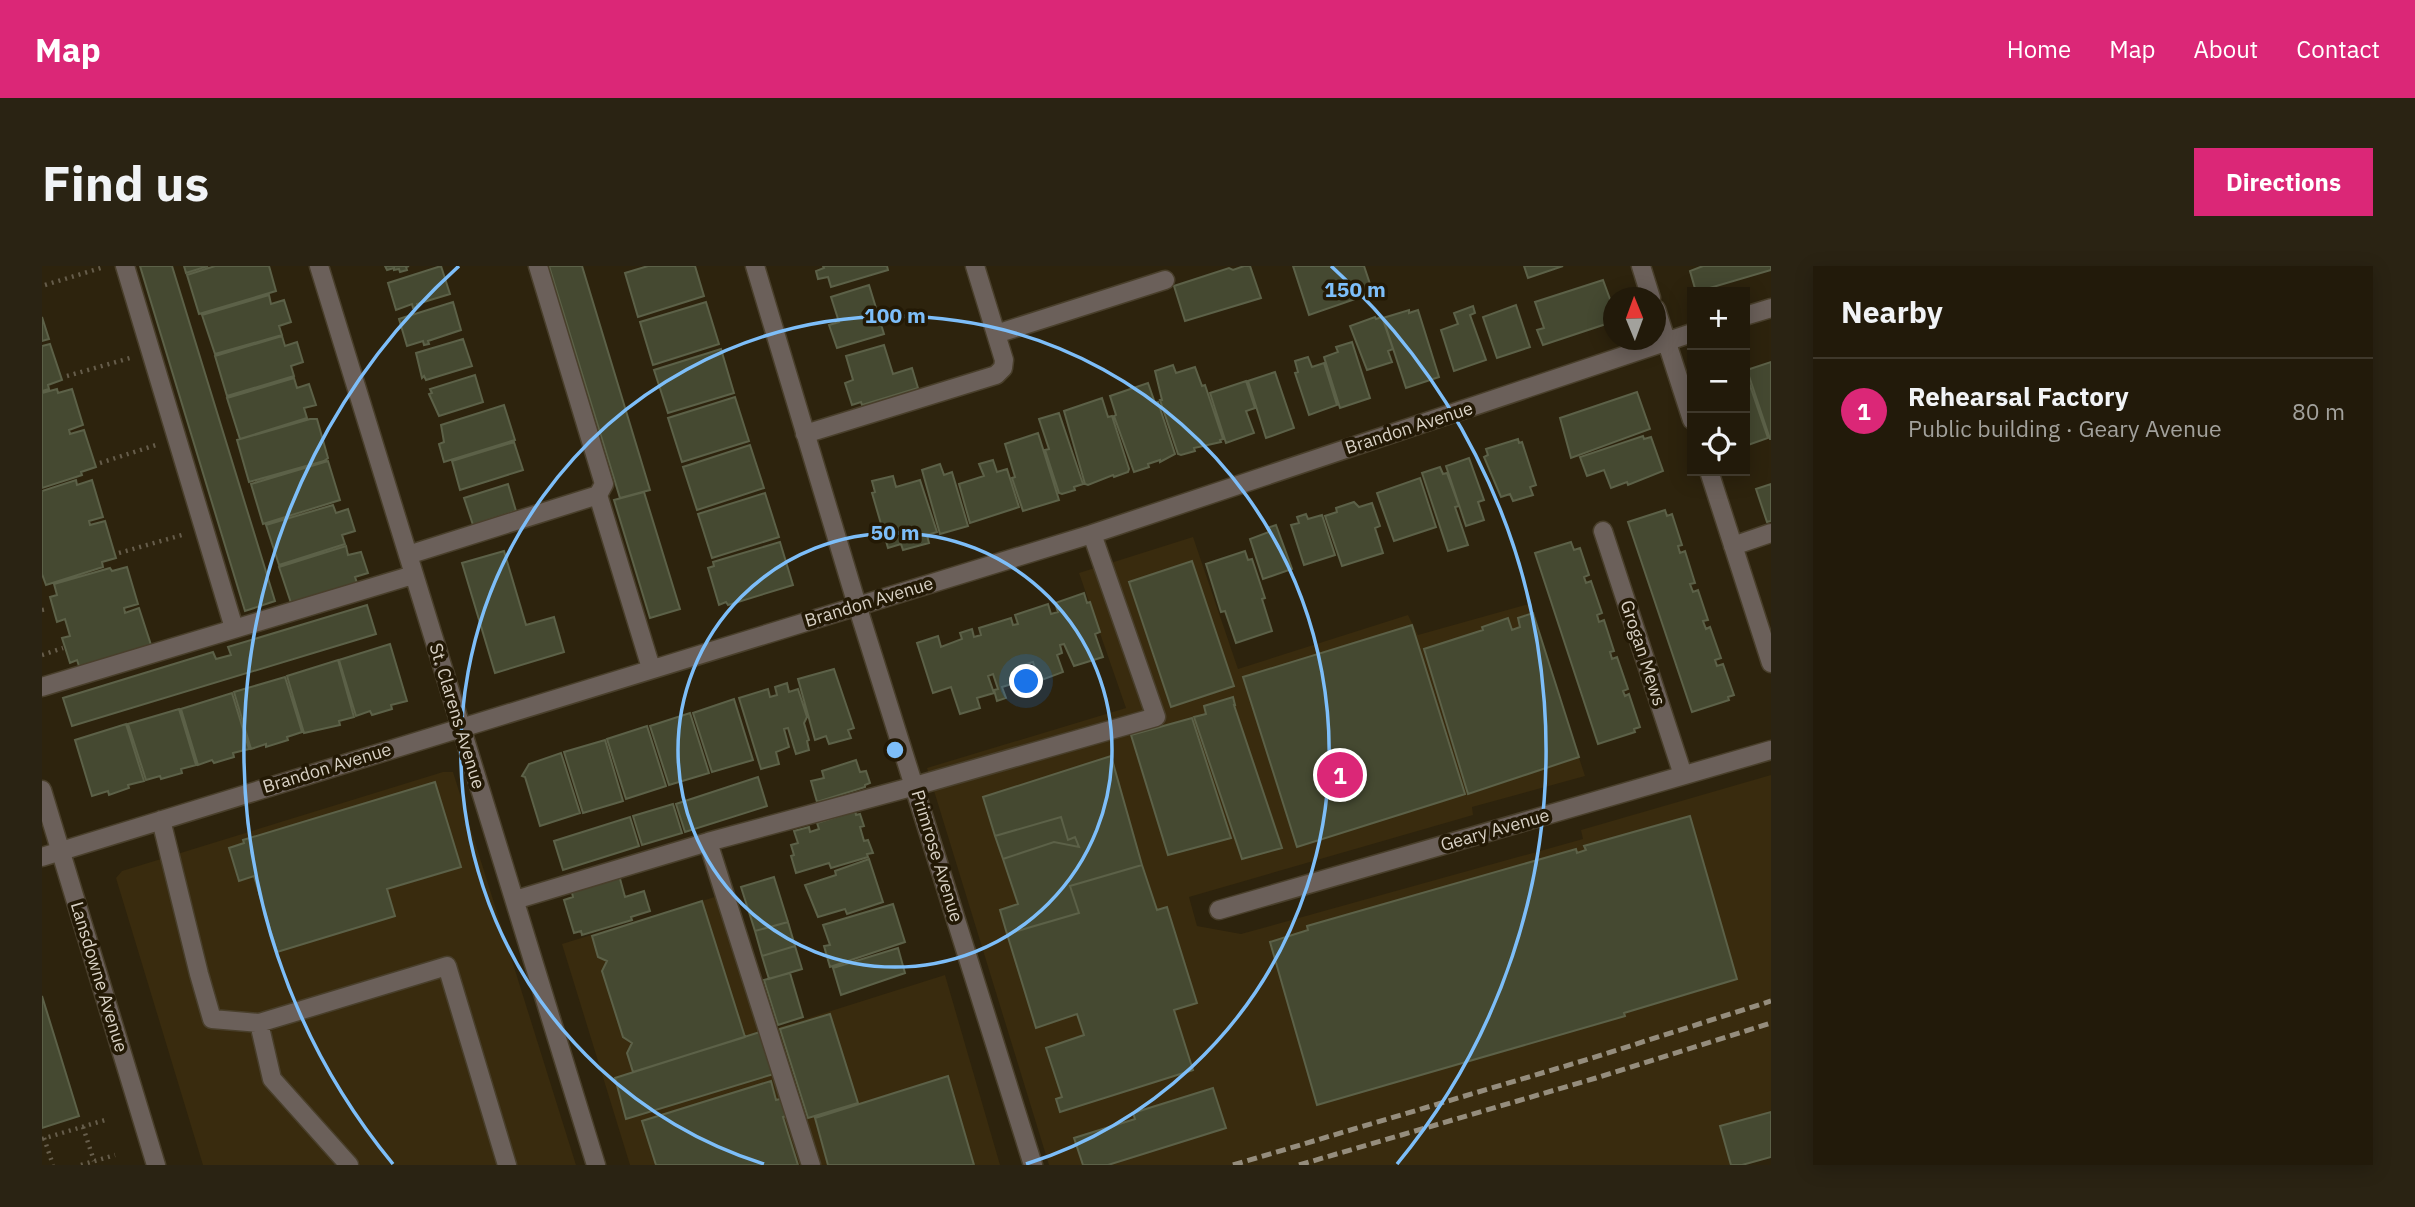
<!DOCTYPE html>
<meta charset="utf-8">
<style>
body{margin:0;font-family:"IBM Plex Sans",sans-serif;background:#2a2313;color:#f1f3f6}
.controls{position:absolute;right:21px;top:21px;display:grid;overflow:hidden;border-radius:0px;box-shadow:0 4px 18px #0003}
.controls button{width:63px;height:63px;display:grid;place-items:center;padding:0;border:0;border-bottom:2px solid #3f382b;background:#221a0a;color:#f1f3f6;font:35px sans-serif}
.compass{position:absolute;left:1561px;top:21px;width:63px;height:63px;border-radius:50%;background:#221a0a;box-shadow:0 4px 18px #0003;rotate:359deg}
.you{position:absolute;left:985px;top:416px;width:24px;height:24px;margin:-18px;border:5px solid #fff;border-radius:50%;background:#1a73e8;box-shadow:0 0 0 10px #1a73e833}
.badge{display:grid;place-items:center;width:46px;height:46px;border-radius:50%;background:#db2777;color:#fff;font-size:23px;font-weight:700}
.pin{position:absolute;translate:-50% -50%;border:4px solid #fff;box-shadow:0 2px 7px #0006}
.list{margin:0;padding:0;list-style:none}
h2{display:flex;justify-content:space-between;align-items:center;height:91px;margin:0;padding:0 28px;font-size:30px}
h2 small{font-size:23px;font-weight:400;color:#a2a19c}
.list li{display:grid;grid-template-columns:46px 1fr auto;gap:21px;align-items:center;box-sizing:border-box;height:105px;padding:0 28px;border-top:2px solid #3f382b}
.list b{display:block;font-size:26px;white-space:nowrap}
.list p{margin:0;font-size:23px;white-space:nowrap;color:#a2a19c}
.list em{font-size:23px;font-style:normal;color:#a2a19c}
.icon{flex:none;width:38px;height:38px;fill:none;stroke:currentColor;stroke-width:2;stroke-linecap:round;stroke-linejoin:round}
.map{position:relative;flex:none;width:1729px;height:899px;overflow:hidden;border-radius:0px}
header{display:flex;align-items:center;gap:42px;box-sizing:border-box;height:98px;padding:0 35px;background:#db2777;color:#fff}
header strong{font-size:33px}
nav{display:flex;gap:38px;margin-inline-start:auto;font-size:24px}
.intro{display:flex;align-items:center;justify-content:space-between;box-sizing:border-box;height:168px;padding:0 42px}
h1{margin:0;font-size:49px}
.button{padding:18px 32px;border-radius:0px;background:#db2777;color:#fff;font-size:24px;font-weight:700}
main{display:flex;gap:42px;padding:0 42px}
aside{flex:1;background:#221a0a;border-radius:0px;box-shadow:0 4px 18px #0003}
.map>svg:first-child{display:block}
.built{fill:#392b0e}
.building{fill:#454931;stroke:#5c6148;stroke-width:2}
.lines{fill:none;stroke-linecap:round;stroke-linejoin:round}
.minor-casing{stroke:#493f2b;stroke-width:21}
.path{stroke:#665d4b;stroke-width:4.5;stroke-dasharray:2 5;stroke-linecap:butt}
.minor{stroke:#6b605a;stroke-width:18}
.rail{stroke:#958d7d;stroke-width:5;stroke-dasharray:10 5;stroke-linecap:butt}
.ring{fill:none;stroke:#7dbef9;stroke-width:3.5}
.labels{text-anchor:middle;stroke-width:7;stroke-linejoin:round;paint-order:stroke}
.street-label{font-size:18px;fill:#d9d2c6;stroke:#231905}
.centre{fill:#7dbef9;stroke:#231905;stroke-width:3.5}
.ring-label{font-size:21px;text-anchor:middle;font-weight:bold;fill:#7dbef9;stroke:#231905;stroke-width:7;stroke-linejoin:round;paint-order:stroke}
</style>
<header>
<strong>Map</strong>
<nav><a>Home</a><a>Map</a><a>About</a><a>Contact</a></nav>
</header>
<div class="intro"><h1>Find us</h1><a class="button">Directions</a></div>
<main>
<div class="map">
<svg width="1729" height="899" viewBox="0 0 1729 899">
<rect width="100%" height="100%" fill="#2d230d"/>
<path class="built" d="M1151,271l45,132 170,-54 10,20 111,-31 56,172 -113,31 1,8 -284,82 8,29 44,8 342,-95 -2,-9 190,-55v381l-32,9h-690l-122,-397 199,-60 -47,-135z
M401,506h10l123,393h-373l-87,-287 6,-7z
M689,626l46,136 168,-53 55,190h-370l-68,-221z"/>
<path class="building" d="M98,0h32l103,335 -30,10z
M142,0h24l-22,7z
M173,0h54l7,25 -77,23 -12,-39z
M343,0h24l-3,1 1,3 -7,2 -1,-3 -5,1v-2l-7,2z
M399,0l9,28 -33,10v3l-4,1 -1,-4 -16,6 -8,-27z
M507,0h33l68,224 -30,8z
M606,0h47l9,30 -66,21 -13,-44z
M781,0h64l1,4 -57,17 -3,-10 -10,2 -2,-8 8,-3z
M1202,0h6l11,32 -76,23 -11,-35 55,-18 4,2z
M1251,0h71l9,27 -64,22z
M1482,0h39l-35,12z
M1661,0h68v4l-75,22 -6,-21z
M1561,14l11,30v8l-6,2 1,3 -66,22 -6,-15 7,-2 -9,-26z
M827,19l15,49 -47,14 -8,-23 10,-3 -8,-25z
M227,29l2,9 13,-4 7,22 -12,4 3,9 -67,19 -13,-39z
M411,36l8,28 -33,11 1,3 -5,1 -1,-4 -16,5 -8,-27z
M664,36l13,42 -66,21 -13,-43z
M1474,39l14,42 -33,11 -14,-41z
M1431,40l2,7 -5,2 16,45 -32,11 -13,-41 17,-6 -4,-11z
M1367,44v3l9,-3 21,67 -33,11 -23,-70z
M0,51l7,22 -7,2z
M1333,51l1,2 6,-2 11,32 -5,2 4,11 -25,8 -17,-44z
M240,70l3,10 12,-4 6,20 -12,4 3,10 -67,20 -12,-40z
M421,73l9,27 -46,14 -2,-4 -2,2 -6,-25z
M1310,76l18,56 -30,10 -16,-51 14,-5 -2,-5z
M8,78l12,36 -14,5 1,4 -7,2v-45z
M842,79l9,29 19,-6 6,20 -56,17 -1,-3 -9,3 -7,-22 8,-3 -7,-24z
M679,83l13,44 -66,20 -14,-43z
M1266,91l4,10 12,-4 13,42 -28,10 -14,-42 3,-1 -3,-11z
M1729,96v77h-1l-23,-69z
M1131,99l3,8 19,-6 7,19 3,-1 18,54 -3,1 1,2 -27,6 1,3 -14,4 -3,-1 -18,-54h2l-7,-29z
M1703,105l23,67 -23,8z
M1233,106l19,56 -28,10 -18,-57z
M433,109l8,27 -44,14 -10,-22 3,-1 -2,-4z
M252,112l3,10 12,-4 7,21 -12,3 3,10 -67,21 -13,-41z
M1204,115l9,27 -9,3 8,22 -28,10 -16,-50z
M1106,117l7,20 3,-1 17,52 -15,8v-2l-12,4 1,3 -15,5 -20,-56 2,-1 -6,-19z
M15,123l1,4 14,-4 11,36 -14,5 1,4 14,-4 12,37 -15,5 1,3 -40,13v-95z
M1595,126l13,37 -79,29 -11,-40z
M693,131l14,44 -67,21 -14,-44z
M1060,132l6,19 4,-1 17,53 -1,3 -14,5 -1,-2 -25,10 -3,-1 -21,-73z
M462,139l11,35 -71,22 -5,-18 5,-2 -3,-17z
M1017,147l24,71 -9,3 1,3 -13,4 -3,-1 -14,-43 4,-1 -10,-30z
M268,153h7l11,39 -4,3 -75,21 -12,-42z
M996,167l21,67 -36,11 -11,-33 3,-1 -10,-33z
M1601,170l1,3 7,-2 12,34 -35,14 -1,-3 -16,6 -7,-18 -17,6 -7,-19z
M1476,173l1,4 3,-1 14,43 -6,2 3,8 -20,6 -3,-7 -9,3 -17,-40 4,-2 -2,-6z
M472,176l9,28 -63,20 -8,-29z
M708,179l14,43 -67,22 -14,-43z
M1427,192l15,42 -6,2 6,18 -18,6 -20,-60z
M951,194l4,12 10,-3 12,38 -49,16 -11,-39 25,-8 -5,-12z
M286,195l12,39 -77,24 -12,-40z
M898,198l4,11 8,-3 16,54 -28,8 -18,-64z
M1398,201l3,7 4,-1 12,33 -4,1 13,38 -20,6 -26,-78z
M851,210l3,11 24,-7 17,52 -10,3 2,8 -26,7 -2,-6 -13,4 -16,-55 3,-1 -3,-11z
M1378,212l16,49 -42,14 -17,-48z
M34,214l1,5 15,-5 11,37 -14,4 1,4 15,-4 11,37 -14,4 1,5 -57,18 -4,-11v-83z
M466,218l8,27 -43,14 -9,-27z
M1729,218v37l-4,1 -11,-33z
M602,226l36,117 -30,9 -36,-118z
M723,227l14,44 -67,21 -14,-44z
M1312,236l5,5 13,-4 8,23 -5,2 8,25 -41,13 -17,-50 12,-4 -1,-4z
M291,239l3,8 12,-4 7,22 -13,4 3,9 -66,21 -13,-40z
M1623,244l2,6 5,-2 10,31 -4,1 2,7 5,-2 10,32 -5,1 3,8 5,-2 10,30 -5,1 3,8 4,-2 11,31 -6,2 2,6 6,-2 11,31 -6,2 1,3 -37,12 -64,-190z
M1264,248l2,5 14,-4 13,40 -31,10 -13,-40 8,-2 -2,-6z
M1234,259l16,44 -29,10 -13,-40 19,-7 -2,-4z
M738,276l13,43 -65,20 -2,-3 -7,3 -11,-37 6,-2 -1,-4z
M1529,276l3,8 6,-2 9,27 -5,2 2,6 5,-2 11,32 -5,2 2,7 5,-2 10,31 -4,1 2,7 5,-2 11,32 -5,2 2,5 4,-2 11,33 -6,2 1,3 -37,12 -63,-191z
M304,280l2,9 13,-3 7,21 -13,4 3,9 -66,20 -13,-39z
M462,285l22,74 28,-8 10,35 -69,21 -33,-110z
M1203,285l3,9 4,-1 13,39 -3,1 10,32 -36,12 -11,-32 -4,1 -15,-48z
M1150,295l42,125 -63,21 -42,-125z
M85,301l11,37 -14,4 1,5 14,-5 12,37 -70,27 -4,-12 -7,3 -8,-25 8,-2 -5,-17 -8,3 -7,-25 7,-2 -3,-11 56,-16 2,3z
M1042,327l3,10 3,-1 10,30 -5,2 8,23 -29,9 -10,-22 -4,1 2,8 -5,2 6,17 -24,9 -6,-19 -13,4 3,9 -12,4 1,5 -10,3 4,11 -9,3 -3,-11 4,-1 -5,-15 -5,2 6,17 -17,5 3,10 -20,6 -9,-27 -18,6 -16,-50 21,-7 3,11 21,-8 -2,-6 12,-4 2,8 7,-2 -2,-7 32,-10 2,7 5,-1 -3,-9 33,-11 3,10 7,-2 -3,-9z
M325,339l9,29 -304,92 -9,-28 150,-46 3,7 15,-4 -3,-8z
M1491,347l46,144 -111,37 -44,-145 59,-19 -1,-3 26,-9 4,12 8,-3 -2,-9z
M1370,359l53,169 -168,53 -54,-170z
M348,378l17,57 -16,4 1,4 -20,6 -2,-4 -14,5 -17,-56z
M296,394l16,57 -15,4 1,4 -36,8 -17,-57z
M792,403l20,59 -6,2 3,8 -22,6 -3,-8 -11,4 -17,-61z
M243,411l17,55 -15,5 1,3 -22,7v-3l-15,5 -17,-57z
M745,417l2,9 9,-3 9,28 -3,6 5,17 -2,1 2,9 -13,4 -8,-26 -4,1 5,18 -13,5 3,12 -18,5 -22,-71 29,-9 2,8 7,-2 -2,-8z
M190,427l17,56 -16,4 1,4 -20,6 -2,-3 -14,5 -17,-56z
M1191,431l2,8h-1l48,143 -40,11 -48,-142 12,-3 -2,-8z
M692,433l19,61 -41,12 -19,-59z
M137,443l17,56 -15,4 1,4 -21,6 -1,-3 -14,4 -18,-56z
M648,447l19,60 -40,12 -19,-59z
M1150,452l39,120 -63,17 -37,-120z
M84,458l18,57 -16,4 1,3 -20,7 -1,-4 -16,5 -17,-56z
M605,460l19,60 -40,13 -19,-60z
M563,474l18,61 -40,12 -19,-61z
M519,487l19,60 -40,13 -15,-49 -3,-1 7,-12z
M1069,490l31,109 -72,21 9,27 -72,21 -7,-24 18,-6 -15,-45 51,-17 25,5 -4,-10 -7,3 -7,-23 -66,19 -12,-39z
M814,494l4,12 6,-1 4,12 -5,2v2l-48,15 -6,-21 13,-3 -2,-7z
M716,511l9,29 -82,26 -9,-28z
M393,516l26,85 -74,22 8,27 -118,36 -23,-76 -15,5 -10,-33 15,-5 -1,-3z
M631,538l9,29 -40,12 -9,-29z
M813,545l1,4 4,-1 4,12 -4,1 4,14 4,-1 5,13 -6,1 1,3 -37,11 -2,-5 -33,10 -5,-17 3,-1 -3,-10 7,-2 -4,-12 15,-4 1,5 9,-3 -2,-6z
M1648,550l47,163 -113,34 1,3 -308,89 -47,-163 38,-12 -1,-4 269,-77 1,4 9,-3 -2,-4z
M588,551l9,29 -76,24 -9,-29z
M1019,551l7,23 7,-3 4,10 -25,-5 -51,17 -8,-23z
M827,593l14,43 -36,12 -2,-5 -27,8 -13,-32 31,-10 -1,-4z
M1100,599l15,45 10,-3 30,96 -23,7 19,60 -133,42 -4,-13 6,-2 -16,-49 38,-13 -7,-21 -41,14 -29,-94 72,-21 -9,-27z
M577,609l6,22 19,-6 6,20 -19,6 1,3 -50,15 -1,-4 -7,2 -10,-33 9,-3 -2,-8z
M732,611l14,45 -33,9 -14,-44z
M660,635l43,136 -112,35 -6,-19 5,-10 -9,-6 -21,-66 5,-10 -9,-4 -6,-21z
M851,638l12,38 -75,25 -6,-21 6,-1 -7,-20z
M746,656l7,24 -33,10 -7,-25z
M753,680l7,23 -33,10 -7,-23z
M856,682l7,25 -64,22 -8,-27z
M748,707l13,44 -25,8 -14,-45z
M0,730l37,120 -37,12z
M788,748l28,89 -50,15 -28,-89z
M721,765l14,42 -151,46 -11,-41z
M906,810l26,89h-146l-13,-47z
M729,815l5,19 8,-2 6,17 -7,2 15,48h-142l-14,-44z
M1171,822l13,40 -118,37h-25l-9,-27 61,-19 -2,-6z
M1729,846v45l-29,8h-11l-11,-39z"/>
<g class="lines">
<g class="minor-casing">
<path id="minor" d="M83,0l109,362
M277,0l277,899
M496,0l66,218 -6,11 53,173
M713,0l102,339 176,560
M1599,0l10,32
M1614,43l36,111
M1703,50l26,-8
M954,68l169,-54
M763,168l191,-59 7,-7 1,-8 -29,-94
M1667,205l62,192
M1561,265l80,244
M1691,280l38,-13
M366,289l190,-60
M0,421l371,-112
M0,524l114,375
M119,554l38,154 13,45 47,4 188,-57 60,199
M666,576l103,323
M0,591l1050,-323 600,-201
M473,634l193,-58 207,-56 241,-69 -64,-183
M1177,644l552,-160
M217,757l13,56 77,86"/>
</g>
<path class="path" d="M3,19l59,-18
M25,110l63,-18
M58,197l56,-18
M77,287l63,-18
M0,344l5,-1
M0,389l21,-7
M41,861l11,34
M2,872l9,27
M0,873l63,-19
M39,899l34,-10"/>
<use href="#minor" class="minor"/>
<path class="rail" d="M1191,899l356,-106 182,-58
M1257,899l297,-87 175,-55"/>
</g>
<g class="ring">
<circle cx="853" cy="484" r="217"/>
<path d="M722 898A434 434 0 1 1 984 898"/>
<path d="M351 898A651 651 0 0 1 417 0M1289 0A651 651 0 0 1 1355 898"/>
</g>
<g class="labels">
<g class="street-label">
<text transform="translate(1367 162) rotate(-18)" y="6">Brandon Avenue</text>
<text transform="translate(827 336) rotate(-17)" y="6">Brandon Avenue</text>
<text transform="translate(1601 387) rotate(72)" y="6">Grogan Mews</text>
<text transform="translate(415 450) rotate(73)" y="6">St. Clarens Avenue</text>
<text transform="translate(285 502) rotate(-17)" y="6">Brandon Avenue</text>
<text transform="translate(1453 564) rotate(-16)" y="6">Geary Avenue</text>
<text transform="translate(895 590) rotate(73)" y="6">Primrose Avenue</text>
<text transform="translate(57 711) rotate(73)" y="6">Lansdowne Avenue</text>
</g>
</g>
<circle cx="853" cy="484" r="10" class="centre"/>
<g class="ring-label">
<text x="1313" y="31">150 m</text>
<text x="853" y="57">100 m</text>
<text x="853" y="274">50 m</text>
</g>
</svg>
<div class="controls">
<button>+</button>
<button>−</button>
<button><svg class="icon" aria-label="locate" viewBox="0 0 24 24"><circle cx="12" cy="12" r="6"/><path d="M12 2v4M12 18v4M2 12h4M18 12h4"/></svg></button>
</div>
<svg class="compass" viewBox="-18 -18 36 36"><path d="M0-13l5 13h-10z" fill="#e53935"/><path d="M0 13l5-13h-10z" fill="#a2a19c"/></svg>
<div class="you"></div>
<div class="pin badge" style="left:1298px;top:509px">1</div>
</div>
<aside>
<h2>Nearby<small></small></h2>
<ul class="list">
<li><span class="badge">1</span><div><b>Rehearsal Factory</b><p>Public building · Geary Avenue</p></div><em>80 m</em></li>
</ul>
</aside>
</main>
